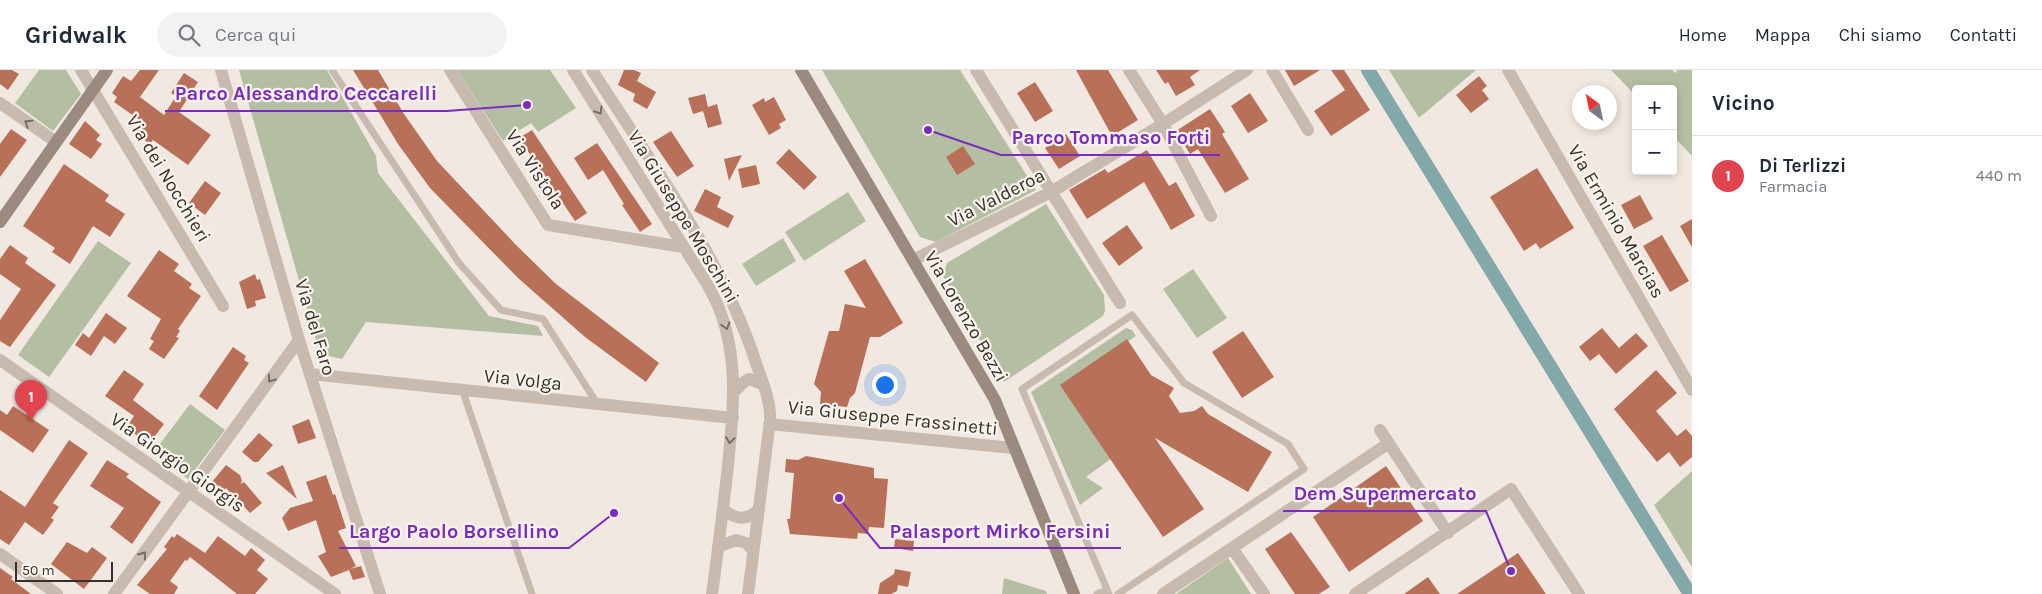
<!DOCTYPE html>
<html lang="it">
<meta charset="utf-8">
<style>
body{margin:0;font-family:Karla,sans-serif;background:#f2f2f3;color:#1f2937}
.controls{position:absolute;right:15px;top:15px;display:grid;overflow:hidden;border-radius:5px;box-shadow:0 2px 8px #0003}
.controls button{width:45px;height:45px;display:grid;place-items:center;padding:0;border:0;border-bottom:1px solid #e0e1e3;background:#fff;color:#1f2937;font:25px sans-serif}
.compass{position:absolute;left:1572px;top:15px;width:45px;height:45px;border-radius:50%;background:#fff;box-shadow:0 2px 8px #0003;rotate:327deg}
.scale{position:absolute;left:15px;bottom:12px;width:98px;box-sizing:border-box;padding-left:5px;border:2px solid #372f2b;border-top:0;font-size:14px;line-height:18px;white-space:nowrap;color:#372f2b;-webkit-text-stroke:4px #f8f3ed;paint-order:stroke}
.you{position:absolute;left:884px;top:314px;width:18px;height:18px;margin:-12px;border:4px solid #fff;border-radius:50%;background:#1a73e8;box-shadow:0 0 0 8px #1a73e833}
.badge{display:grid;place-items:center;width:32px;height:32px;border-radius:50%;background:#ea580c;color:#fff;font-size:16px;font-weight:700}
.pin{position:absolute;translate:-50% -41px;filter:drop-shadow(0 1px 2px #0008)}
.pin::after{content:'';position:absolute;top:26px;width:18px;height:15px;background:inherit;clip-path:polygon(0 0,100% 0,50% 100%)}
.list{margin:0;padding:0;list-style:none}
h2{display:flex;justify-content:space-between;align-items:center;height:65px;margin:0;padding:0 20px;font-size:21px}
h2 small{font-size:16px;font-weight:400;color:#747a83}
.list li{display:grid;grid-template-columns:32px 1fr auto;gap:15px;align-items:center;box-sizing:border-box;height:80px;padding:0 20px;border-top:1px solid #e0e1e3}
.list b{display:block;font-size:19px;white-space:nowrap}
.list p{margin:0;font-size:16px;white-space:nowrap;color:#747a83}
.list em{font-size:16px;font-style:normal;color:#747a83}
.icon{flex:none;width:28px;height:28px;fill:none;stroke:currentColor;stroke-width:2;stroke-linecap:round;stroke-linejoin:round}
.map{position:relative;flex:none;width:1692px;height:524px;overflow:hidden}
header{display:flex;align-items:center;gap:30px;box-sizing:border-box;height:70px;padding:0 25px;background:#fff;border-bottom:1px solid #e0e1e3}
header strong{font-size:24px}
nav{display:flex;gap:28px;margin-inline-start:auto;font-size:18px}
.search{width:350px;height:45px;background:#f2f2f3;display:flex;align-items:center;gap:12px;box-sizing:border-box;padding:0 18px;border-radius:28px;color:#747a83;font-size:19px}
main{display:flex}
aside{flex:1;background:#fff}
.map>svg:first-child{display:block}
.green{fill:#b4bea2}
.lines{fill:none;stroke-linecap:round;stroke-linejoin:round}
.canal{stroke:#83a8aa;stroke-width:14}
.building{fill:#b87058}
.lane{stroke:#c8baae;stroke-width:7}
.street{stroke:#c8baae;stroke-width:12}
.secondary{stroke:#9b8a7f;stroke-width:12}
.oneway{stroke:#786e66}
.labels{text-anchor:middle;stroke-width:4.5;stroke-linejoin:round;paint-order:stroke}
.street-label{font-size:19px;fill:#372f2b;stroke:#f8f3ed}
.leader{fill:none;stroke:#7b2cbf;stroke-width:2}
.callout-dot{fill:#7b2cbf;stroke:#f8f3ed;stroke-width:2}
.callout-label{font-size:20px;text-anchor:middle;font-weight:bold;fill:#7b2cbf;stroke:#f8f3ed;stroke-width:4.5;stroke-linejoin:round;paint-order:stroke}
</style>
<header>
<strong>Gridwalk</strong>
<div class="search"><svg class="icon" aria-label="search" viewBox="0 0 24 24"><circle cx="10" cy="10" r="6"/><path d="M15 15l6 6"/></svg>Cerca qui</div>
<nav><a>Home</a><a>Mappa</a><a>Chi siamo</a><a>Contatti</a></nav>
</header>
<main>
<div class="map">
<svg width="1692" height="524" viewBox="0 0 1692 524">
<rect width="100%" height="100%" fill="#f1e9e1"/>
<path class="green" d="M39,0h27l15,24 -28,37 -38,-28z
M239,0h88l49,86 2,17 111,143 49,10 5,10 -177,-14 -24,37 -22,-5z
M457,0h93l26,38 -38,24 -7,-9 -28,18z
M822,0h138l76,120 -100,52 -16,-5z
M1389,0h87l-57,48z
M1611,0h61l3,3 3,-3h14v86l-19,-20v-47h-37v7z
M848,122l18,29 -62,40 -19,-29z
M1046,134l58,91 1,16 -2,5 -99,66 -61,-106 4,-13z
M783,168l13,23 -40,25 -14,-22z
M98,171l33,22 -82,114 -31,-22z
M1193,199l34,49 -30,20 -34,-49z
M1126,258l6,2 4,6 -72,48 48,74 -26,19 17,11 -23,17 -49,-113z
M190,334l35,26 -37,49 -35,-26z
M1692,401v96l-38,-62z
M1228,488l23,36h-75z
M1004,508l42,13 1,3h-45z"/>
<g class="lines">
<path class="canal" d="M1368,0l322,524"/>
</g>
<path class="building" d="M0,0h12l7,4 -11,16 -8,-6z
M140,0h19l-19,27 24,18 12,-19 -5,-3 13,-20 14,9 -19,30 32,23 -23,30 -35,-25 -3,4 -17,-12 8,-11 -27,-19 3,-5 -5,-4 11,-17 8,5z
M353,0h25l26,44 33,47 79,84 40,39 103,79 -13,19 -61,-45 -67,-59 -88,-90 -32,-44z
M624,0h10l7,3 -4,8 19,11 -9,17 -14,-8 2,-7 -17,-9z
M1076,0h32l30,50 -26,16z
M1156,0h44l-10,7 5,8 -19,11 -8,-14 -3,2z
M1285,0h35l-26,16z
M1331,0h13l26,40 -39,26 -17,-25 31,-21z
M1479,6l8,10 -5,4 7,9 -18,14 -15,-18z
M1035,12l18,29 -18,11 -18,-29z
M1250,23l18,28 -20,12 -17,-27z
M705,24l3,13 9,-3 5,20 -14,4 -5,-17 -10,3 -5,-16z
M774,27l12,23 -7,4 2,4 -12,7 -17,-30 12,-7 1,4z
M1210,39l15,23 -3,2 27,45 -24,14 -27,-44 -8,5 -14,-23z
M85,51l15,14 -4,5 6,4 -11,15 -22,-15z
M11,59l16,11 -27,37v-33z
M532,60l55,83 -12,8 -56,-83z
M671,61l23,35 -17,11 -24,-35z
M1066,64l14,22 -21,13 -14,-21z
M597,73l55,81 -12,8 -18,-27 2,-1 -21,-34 -15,10 -14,-22z
M963,76l12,18 -18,11 -11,-18z
M789,79l28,28 -13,13 -28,-27z
M1147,80l22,36 7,-4 19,34 -24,14 -27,-48 -57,37 -18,-29 36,-21 3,4z
M742,85l-13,26 -5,-22z
M64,94l45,31 -4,6 20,13 -15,23 -17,-11 -23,38 -18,-12 3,-4 -32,-22z
M756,95l4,19 -18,4 -4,-19z
M1537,98l37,60 -34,21 -4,-6 -12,8 -34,-54z
M205,111l16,12 -16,22 -16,-12z
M705,119l16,8 -4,10 17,9 -6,12 -34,-17z
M1640,125l13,24 -19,10 -13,-24z
M1692,149v28l-12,-21z
M1127,155l16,23 -24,18 -17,-23z
M1662,165l27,46 -19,11 -27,-46z
M10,175l18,13 -3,5 31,22 -46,62 -10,-6v-21l21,-31 -21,-15v-15z
M159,180l20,14 -5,7 18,13 -3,4 12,8 -23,33 2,2 -4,6 3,1 -15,21 -15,-10 5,-8 -4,-2 11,-20 -34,-23z
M865,189l38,64 -23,14h-10l-15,56 -5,5 -3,9 -27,-3 1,-12 -7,-8 15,-53h10l6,-27 21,4 -22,-37z
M255,204l2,6 3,-1 6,19 -11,3 1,5 -9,3 -8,-27z
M106,243l21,15 -12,16 -11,-8 -13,20 -16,-11 8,-12 6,5z
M1602,258l17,20 17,-15 12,13 -32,28 -17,-20 -9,7 -11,-14z
M1243,261l31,46 -32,21 -30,-46z
M1127,269l24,36 23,13 -5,8 11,17 14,-2 8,-5 6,8 64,38 -24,40 -93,-54 49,71 -41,28 -103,-152z
M233,277l13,9 -2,4 5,3 -32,47 -18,-14z
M124,300l20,14 -11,16 31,24 -15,20 -23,-16 8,-12 -29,-20z
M1656,300l21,23 -21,18 21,25 9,-7 6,7v21l-12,10 -11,-15 -12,10 -43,-53z
M13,336l36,24 -16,23 -33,-23v-20l7,5z
M309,349l7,19 -18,6 -6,-18z
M259,363l14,12 -15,17h-4l-12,-10z
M69,370l19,13 -35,50 6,4 -8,11 3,2 -11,15 -18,-13 -16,23 -9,-6v-49l25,17z
M806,386l68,12v10l14,1 -4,49 -15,-1 -1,7 -10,-1 -1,6 -67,-5 -3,-15h3l4,-46 -9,-1 1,-13 12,1z
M107,390l22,14 -3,3 35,25 -29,42 -22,-17 14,-19 -34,-22z
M226,395l14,10 2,6 -2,3 4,-2 18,21 -12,10 -24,-25 -4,4 -11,-9z
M283,395l14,34 -31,-26z
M1386,396l37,55 -74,51 -36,-55z
M326,405l7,20 2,-1 11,34 -8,3 18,35 -6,3 11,-3 4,11 -12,3 -4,-10 -18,7 -13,-21 8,-4 -10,-32 -28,11 -6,-13 8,-10 23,-7 -7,-19z
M1291,462l39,55 -11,7h-24l-30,-45z
M177,464l28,19 13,-17 27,20 6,-8 14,12 -8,10 11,9 -13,15h-18l-47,-37 -3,4 -2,-1 -15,21 8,6 -4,7h-24l-13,-9 30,-36 -3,-2 8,-11 2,2z
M895,469l19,2 -1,10 -19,-3z
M67,472l20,11 5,-6 15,11 -23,31 -33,-25z
M1518,483l28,41h-89z
M0,498l13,9 -2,2 20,15h-31z
M895,499l16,3 -3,15 -10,-2 -1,6 -6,3h-13l2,-11 14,-9z
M1428,507l12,17h-36z"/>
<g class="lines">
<path class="lane" d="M332,0l127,193 42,47 42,9 55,86
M463,322l69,202
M1097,524l10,-4
M1109,524l-87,-205 110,-74 52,68 104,61 16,25 -186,125"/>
<path class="street" d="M81,0l142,236
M221,0l78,270 81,254
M450,0l98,155 135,22
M573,0l134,214c34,57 27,118 21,182 -5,43 -10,85 -16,128
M592,0c60,94 131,189 165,296 6,17 14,36 13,55l-22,173
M976,0l144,233
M1129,0l34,54 48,92
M1272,0l36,60
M1508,0l184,320
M0,33l56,39
M913,190l138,-68 112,-68 84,-54
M0,290l335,234
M310,304l423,44
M734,322l10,-10 5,-3 14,5
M769,354l244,24
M1380,360l68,103
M723,439c13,11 22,12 36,1
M718,477l18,-7 10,3 7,7
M1232,478l32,46
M0,484l57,40
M114,524l185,-254
M1163,524l226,-151
M1355,524l156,-105 68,105"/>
<path class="secondary" d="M801,0l194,330 79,194
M0,152l107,-152"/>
</g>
<defs><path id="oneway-chevron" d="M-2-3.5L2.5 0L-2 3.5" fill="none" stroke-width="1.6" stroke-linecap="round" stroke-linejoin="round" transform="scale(1.25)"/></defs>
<g class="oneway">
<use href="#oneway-chevron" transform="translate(599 41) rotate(58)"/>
<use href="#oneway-chevron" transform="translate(28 53) rotate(-145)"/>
<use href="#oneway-chevron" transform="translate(726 256) rotate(74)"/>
<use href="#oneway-chevron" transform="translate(271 309) rotate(126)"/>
<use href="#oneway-chevron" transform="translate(730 370) rotate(96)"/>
<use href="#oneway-chevron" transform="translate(143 485) rotate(-54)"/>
</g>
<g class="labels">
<g class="street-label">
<text transform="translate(536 99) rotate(57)" y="7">Via Vistola</text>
<text transform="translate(169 108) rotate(59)" y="7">Via dei Nocchieri</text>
<text transform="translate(996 127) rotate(-27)" y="7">Via Valderoa</text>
<text transform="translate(684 146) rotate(59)" y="7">Via Giuseppe Moschini</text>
<text transform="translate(1617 151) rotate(60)" y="7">Via Erminio Marcias</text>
<text transform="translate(967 246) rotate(60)" y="7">Via Lorenzo Bezzi</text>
<text transform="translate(316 257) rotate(73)" y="7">Via del Faro</text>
<text transform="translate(523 309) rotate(6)" y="7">Via Volga</text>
<text transform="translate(893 347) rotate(6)" y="7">Via Giuseppe Frassinetti</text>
<text transform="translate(178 392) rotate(35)" y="7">Via Giorgio Giorgis</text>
</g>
</g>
<path class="leader" d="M527 35L447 41H165M928 60L1001 85H1220M1511 501L1486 441H1283M614 443L569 478H339M839 428L880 478H1121"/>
<g class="callout-dot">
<circle cx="527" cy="35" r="5"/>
<circle cx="928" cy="60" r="5"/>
<circle cx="1511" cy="501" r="5"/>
<circle cx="614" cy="443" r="5"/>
<circle cx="839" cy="428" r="5"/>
</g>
<g class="callout-label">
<text x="306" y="30">Parco Alessandro Ceccarelli</text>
<text x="1111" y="74">Parco Tommaso Forti</text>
<text x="1385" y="430">Dem Supermercato</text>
<text x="454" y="468">Largo Paolo Borsellino</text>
<text x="1000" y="468">Palasport Mirko Fersini</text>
</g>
</svg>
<div class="controls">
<button>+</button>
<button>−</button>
</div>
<svg class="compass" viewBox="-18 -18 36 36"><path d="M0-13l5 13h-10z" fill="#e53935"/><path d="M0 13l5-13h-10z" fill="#747a83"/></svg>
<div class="scale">50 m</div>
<div class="you"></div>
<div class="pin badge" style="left:31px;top:351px;background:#e0444e">1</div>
</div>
<aside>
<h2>Vicino<small></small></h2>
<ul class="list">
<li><span class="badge" style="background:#e0444e">1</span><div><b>Di Terlizzi</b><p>Farmacia</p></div><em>440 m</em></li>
</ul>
</aside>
</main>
